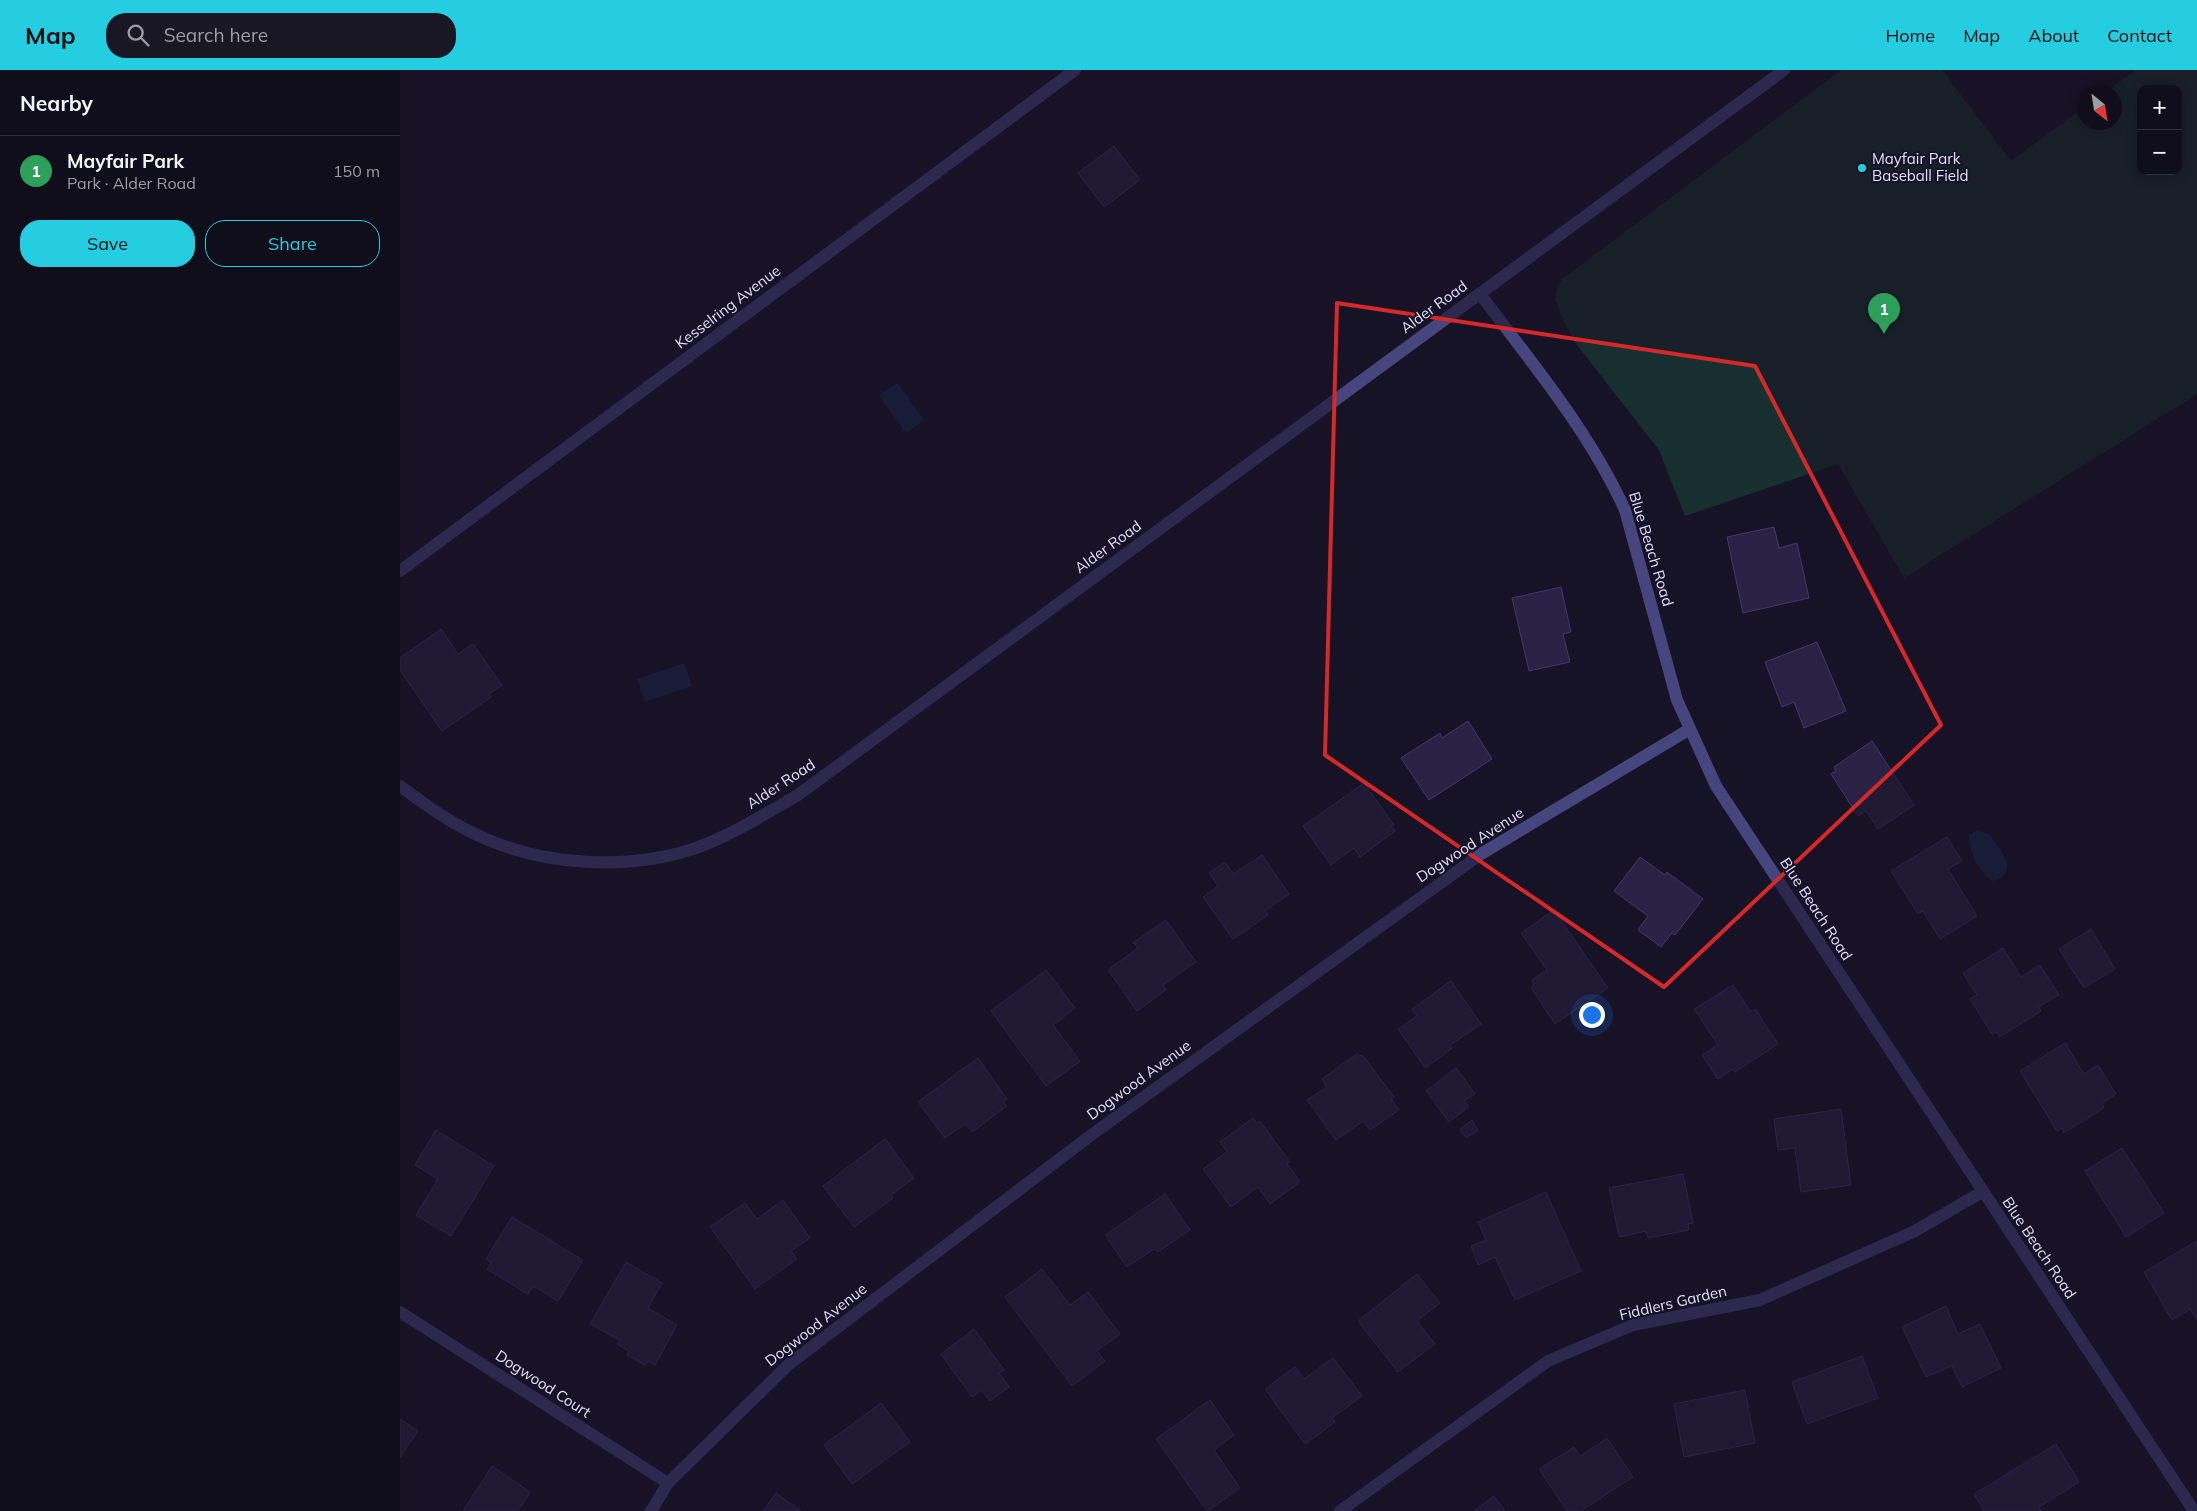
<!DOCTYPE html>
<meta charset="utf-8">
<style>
body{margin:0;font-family:Mulish,sans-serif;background:#1a1725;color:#f1f3f6}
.controls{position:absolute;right:15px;top:15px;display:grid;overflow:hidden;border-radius:10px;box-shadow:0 2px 12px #0003}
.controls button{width:45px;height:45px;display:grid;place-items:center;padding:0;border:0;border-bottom:1px solid #302e3b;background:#110e1c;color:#f1f3f6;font:25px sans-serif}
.compass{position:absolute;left:1677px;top:15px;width:45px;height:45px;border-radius:50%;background:#110e1c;box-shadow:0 2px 12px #0003;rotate:150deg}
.you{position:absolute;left:1191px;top:944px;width:18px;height:18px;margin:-12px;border:4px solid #fff;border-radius:50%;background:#1a73e8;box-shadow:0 0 0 8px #1a73e833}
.badge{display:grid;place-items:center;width:32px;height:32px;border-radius:50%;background:#24cde0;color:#fff;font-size:16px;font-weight:700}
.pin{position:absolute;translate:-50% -41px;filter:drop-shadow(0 1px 2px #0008)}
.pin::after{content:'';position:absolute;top:26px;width:18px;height:15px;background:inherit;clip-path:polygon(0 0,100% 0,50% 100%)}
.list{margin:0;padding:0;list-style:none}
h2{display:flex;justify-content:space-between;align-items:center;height:65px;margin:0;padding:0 20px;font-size:21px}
h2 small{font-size:16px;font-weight:400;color:#9c9ca3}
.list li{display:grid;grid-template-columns:32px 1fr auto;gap:15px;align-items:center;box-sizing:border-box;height:70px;padding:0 20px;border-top:1px solid #302e3b}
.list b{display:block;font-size:19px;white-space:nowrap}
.list p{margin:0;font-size:16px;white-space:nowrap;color:#9c9ca3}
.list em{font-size:16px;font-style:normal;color:#9c9ca3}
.actions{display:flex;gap:10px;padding:15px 20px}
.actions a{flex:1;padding:11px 0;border:1px solid #24cde0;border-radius:20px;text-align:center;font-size:18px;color:#24cde0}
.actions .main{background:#24cde0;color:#111}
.icon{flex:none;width:28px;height:28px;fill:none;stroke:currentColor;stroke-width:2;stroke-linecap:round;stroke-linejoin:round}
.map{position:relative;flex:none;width:1797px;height:1441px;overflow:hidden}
header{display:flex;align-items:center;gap:30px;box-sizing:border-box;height:70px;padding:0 25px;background:#24cde0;color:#111}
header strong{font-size:24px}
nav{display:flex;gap:28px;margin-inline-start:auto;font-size:18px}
.search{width:350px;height:45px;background:#1a1725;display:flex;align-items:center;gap:12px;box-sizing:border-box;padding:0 18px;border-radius:20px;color:#9c9ca3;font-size:19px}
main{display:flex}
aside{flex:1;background:#110e1c}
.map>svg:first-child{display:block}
.green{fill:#172f2e;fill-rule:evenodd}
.water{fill:#182c4a}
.building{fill:#292244;stroke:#42376d}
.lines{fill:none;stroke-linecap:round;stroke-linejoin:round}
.minor{stroke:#47457e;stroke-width:12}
.marked{fill:none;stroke:#d62828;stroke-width:4;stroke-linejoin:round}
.poi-dot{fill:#24cde0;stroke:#171326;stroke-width:2}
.labels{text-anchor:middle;stroke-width:4;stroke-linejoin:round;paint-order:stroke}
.poi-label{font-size:15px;fill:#e1ddfa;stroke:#171326;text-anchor:start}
.street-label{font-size:15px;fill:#e1ddfa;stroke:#171326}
</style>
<header>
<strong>Map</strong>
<div class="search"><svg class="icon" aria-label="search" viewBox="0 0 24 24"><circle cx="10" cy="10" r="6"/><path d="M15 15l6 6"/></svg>Search here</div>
<nav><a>Home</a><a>Map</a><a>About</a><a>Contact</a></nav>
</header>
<main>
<aside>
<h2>Nearby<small></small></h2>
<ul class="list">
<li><span class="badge" style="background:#2e9e5b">1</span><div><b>Mayfair Park</b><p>Park · Alder Road</p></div><em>150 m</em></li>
</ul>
<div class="actions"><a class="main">Save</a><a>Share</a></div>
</aside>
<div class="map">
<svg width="1797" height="1441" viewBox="0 0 1797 1441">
<rect width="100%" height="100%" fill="#171326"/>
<path class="green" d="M1441,0h101l69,91 73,-54v15h30v-30h-9l31,-22h61v324l-293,184 -66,-114 -153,52 -26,-66 -82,-105 -13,-23 -9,-22 2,-13 5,-8zM1741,19h37v82h-37z"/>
<path class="water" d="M497,313l27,37 -18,13 -27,-38z
M284,593l8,23 -47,16 -8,-23z
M1576,761l12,2c11,15 34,38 5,48 -15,-9 -24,-29 -24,-46z"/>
<path class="building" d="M714,76l26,34 -36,27 -26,-34z
M1374,457l5,21 18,-5 12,55 -66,15 -16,-76z
M1161,517l10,45 -8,2 7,28 -41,9 -17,-73z
M41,559l17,25 15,-10 29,41 -13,9 2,3 -49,34 -42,-61v-12z
M1417,572l29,69 -42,17 -10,-26 -12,5 -17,-45z
M1068,651l24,38 -63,41 -28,-42 39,-25 2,5z
M1472,671l42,64 -36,24 -12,-18 -8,5 -27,-42 5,-3 -2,-4z
M964,713l30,42 -3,1 4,5 -35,26 -6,-9 -23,17 -28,-39z
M1547,767l15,24 -14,8 29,47 -37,23 -17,-28 -5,3 -27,-43z
M862,785l27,39 -24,17 3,4 -35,24 -30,-42 15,-11 -9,-13 16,-11 8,12z
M1240,787l25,18 2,-3 36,27 -28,36 -3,-2 -11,14 -23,-17 10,-14 -34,-25z
M1154,840l54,78 -53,36 -24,-36 3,-4 -2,-4 15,-10 -26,-37z
M766,850l30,42 -33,23 3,5 -29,21 -29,-41 30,-22 -5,-5z
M1691,859l24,40 -31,19 -25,-39z
M1603,878l18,29 19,-12 19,30 -21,12 3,4 -41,26 -4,-5 -4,2 -22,-35 7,-4 -14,-22z
M646,900l29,38 -22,17 27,36 -34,25 -55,-75z
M1051,911l30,43 -31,21 2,3 -27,20 -27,-39 19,-13 -5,-7z
M1333,915l17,26 6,-1 22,34 -43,28 -2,-3 -15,10 -16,-24 16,-10 -24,-36z
M1665,973l19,31 14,-9 18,29 -14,9 2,5 -40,25 -2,-5 -5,3 -37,-60z
M957,984l7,3 30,40 -3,2 8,11 -29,20 -7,-9 -27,19 -29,-40 20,-13 -5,-8z
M578,988l29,41 -4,3 4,4 -35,26 -7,-8 -20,14 -27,-36z
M1056,998l19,26 -11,7 5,6 -20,15 -23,-31z
M1441,1039l10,76 -50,7 -6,-44 -17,2 -4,-31z
M853,1048l4,5 3,-2 30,41 -3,1 13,19 -30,22 -12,-17 -27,20 -28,-38 24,-17 -7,-10z
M1072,1050l6,10 -12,8 -6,-9z
M36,1060l58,36 -43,70 -35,-21 22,-36 -23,-14z
M485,1069l29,39 -23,17 2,3 -39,29 -31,-41z
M1722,1078l42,65 -38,24 -41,-66z
M1283,1104l10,49 -5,1 1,6 -41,8 -2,-7 -27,6 -10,-49z
M1146,1122l35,79 -66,29 -20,-43 -17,8 -7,-19 15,-6 -8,-18z
M765,1124l25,36 -32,22 -4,-3 -27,18 -22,-32z
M383,1130l27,38 -19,13 6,8 -42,30 -45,-62 35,-24 12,16z
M112,1147l71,43 -25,41 -25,-15 -5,8 -41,-25 4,-6 -5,-4z
M1797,1171v79l-7,-11 -18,11 -28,-48z
M226,1192l36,21 -14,25 29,17 -22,40 -7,-4 -3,4 -18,-10 2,-4 -12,-7 4,-3 -31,-17z
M642,1199l28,36 18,-13 32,42 -23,17 8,10 -33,25 -67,-89z
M1017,1204l23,29 -23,18 18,23 -37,28 -40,-51z
M1546,1236l12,28 22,-10 21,44 -39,19 -10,-21 -26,11 -24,-50z
M574,1259l30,41 -5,3 10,14 -19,14 -9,-11 -9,7 -31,-43z
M1462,1286l16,42 -71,26 -15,-42z
M933,1288l29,38 -30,22 3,4 -30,22 -40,-55 30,-22 9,12z
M1345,1320l10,53 -71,14 -10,-53z
M810,1330l24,35 -20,15 26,38 -33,23 -51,-72z
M481,1333l29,39 -58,42 -28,-39z
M0,1349l18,12 -18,26z
M1207,1368l26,39 -52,34h-14l-28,-42 35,-22 6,9z
M1656,1374l23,38 -40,25 2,4h-57l-10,-17z
M92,1396l38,26 -12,19h-55z
M376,1423l25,18h-38z
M1094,1426l11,15h-31z"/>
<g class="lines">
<path class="minor" d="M1080,224c52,69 109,137 145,216l52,190 39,86 478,725
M0,501l675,-501
M0,716c25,18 49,36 77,49 66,31 150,36 219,13 36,-13 69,-34 102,-53l986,-725
M0,1242l268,171
M251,1441l17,-28 120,-118 306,-232 387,-279 209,-125
M940,1441l208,-150 85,-36 127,-25 155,-69 67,-39"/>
</g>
<path d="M0 0H1797V1441H0ZM937,233l418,63 186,359 -277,262 -339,-232z" fill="#171326" fill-opacity=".55" fill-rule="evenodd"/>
<path class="marked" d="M937,233l418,63 186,359 -277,262 -339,-232z"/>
<circle class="poi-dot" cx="1462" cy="98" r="5"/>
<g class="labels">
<g class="poi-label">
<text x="1472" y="94">Mayfair Park<tspan x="1472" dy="17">Baseball Field</tspan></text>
</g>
<g class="street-label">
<text transform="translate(328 237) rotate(-37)" y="5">Kesselring Avenue</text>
<text transform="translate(1034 237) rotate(-36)" y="5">Alder Road</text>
<text transform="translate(708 477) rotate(-36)" y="5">Alder Road</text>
<text transform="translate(1251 479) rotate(73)" y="5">Blue Beach Road</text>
<text transform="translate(381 714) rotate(-33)" y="5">Alder Road</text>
<text transform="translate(1070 775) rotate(-33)" y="5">Dogwood Avenue</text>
<text transform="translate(1416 839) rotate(57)" y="5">Blue Beach Road</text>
<text transform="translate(739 1010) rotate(-36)" y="5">Dogwood Avenue</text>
<text transform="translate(1639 1178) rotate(56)" y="5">Blue Beach Road</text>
<text transform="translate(1273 1233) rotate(-13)" y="5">Fiddlers Garden</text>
<text transform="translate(416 1255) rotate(-38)" y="5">Dogwood Avenue</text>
<text transform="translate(143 1314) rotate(33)" y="5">Dogwood Court</text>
</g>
</g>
</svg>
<div class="controls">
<button>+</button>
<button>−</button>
</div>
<svg class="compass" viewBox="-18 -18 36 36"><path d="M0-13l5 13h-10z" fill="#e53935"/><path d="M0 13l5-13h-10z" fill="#9c9ca3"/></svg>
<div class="you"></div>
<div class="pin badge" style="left:1484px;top:264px;background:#2e9e5b">1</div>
</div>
</main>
